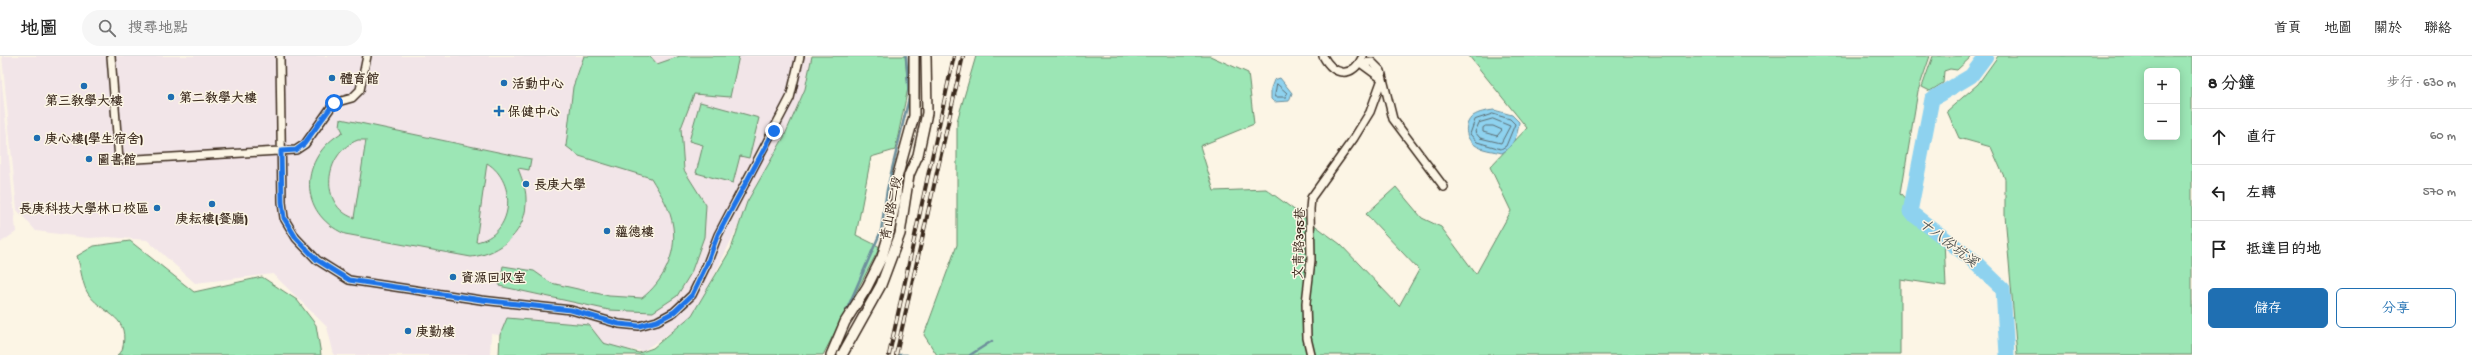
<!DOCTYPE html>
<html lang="zh-TW">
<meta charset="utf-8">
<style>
body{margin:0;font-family:"Gochi Hand","LXGW WenKai TC",sans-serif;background:#f6f6f6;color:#222}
.controls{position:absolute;right:12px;top:12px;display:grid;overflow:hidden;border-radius:6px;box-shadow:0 2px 10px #0003}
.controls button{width:36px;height:36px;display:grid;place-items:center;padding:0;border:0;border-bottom:1px solid #e0e0e0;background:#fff;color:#222;font:20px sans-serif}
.stop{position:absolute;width:12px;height:12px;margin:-9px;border:3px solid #1a73e8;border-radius:50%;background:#fff}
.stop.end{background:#1a73e8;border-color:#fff;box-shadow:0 1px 4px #0008}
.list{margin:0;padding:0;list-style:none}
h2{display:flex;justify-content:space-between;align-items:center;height:52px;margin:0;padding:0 16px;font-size:17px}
h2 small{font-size:13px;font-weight:400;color:#767676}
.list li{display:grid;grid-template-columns:26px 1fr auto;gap:12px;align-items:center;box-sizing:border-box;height:56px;padding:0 16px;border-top:1px solid #e0e0e0}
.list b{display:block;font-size:15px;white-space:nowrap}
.list em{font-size:13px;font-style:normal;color:#767676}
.actions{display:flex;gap:8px;padding:12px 16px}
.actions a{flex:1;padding:9px 0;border:1px solid #1f6fb2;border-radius:6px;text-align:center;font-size:14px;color:#1f6fb2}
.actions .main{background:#1f6fb2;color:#fff}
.icon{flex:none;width:22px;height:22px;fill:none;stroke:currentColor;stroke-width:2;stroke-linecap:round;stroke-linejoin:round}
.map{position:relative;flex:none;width:2192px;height:299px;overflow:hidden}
header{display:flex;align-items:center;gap:24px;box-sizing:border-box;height:56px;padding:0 20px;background:#fff;border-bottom:1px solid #e0e0e0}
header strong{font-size:19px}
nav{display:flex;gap:22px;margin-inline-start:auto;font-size:14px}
.search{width:280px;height:36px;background:#f6f6f6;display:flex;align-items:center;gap:10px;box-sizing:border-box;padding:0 14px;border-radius:22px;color:#767676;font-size:15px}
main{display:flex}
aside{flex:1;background:#fff}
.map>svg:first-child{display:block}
.built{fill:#f2e5e8}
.green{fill:#9ce6b5;stroke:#6c886a;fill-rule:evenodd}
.water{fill:#8ed2ef;stroke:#6d8f9b}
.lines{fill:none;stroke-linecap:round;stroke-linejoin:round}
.shore{stroke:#5c6d72;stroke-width:1}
.stream{stroke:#6d8f9b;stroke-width:2.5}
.river{stroke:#8ed2ef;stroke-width:15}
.minor-casing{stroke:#3b2a1e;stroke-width:10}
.tertiary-casing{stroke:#3b2a1e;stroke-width:12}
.minor{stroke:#fcf5e5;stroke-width:7}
.tertiary{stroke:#fcf5e5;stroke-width:9}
.rail-casing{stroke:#3b2a1e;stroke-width:4}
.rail{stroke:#fcf5e5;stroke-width:2.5;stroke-dasharray:8;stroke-linecap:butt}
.route{stroke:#1a73e8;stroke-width:5}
.poi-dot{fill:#1f6fb2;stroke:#fcf5e5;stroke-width:1.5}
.labels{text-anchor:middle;stroke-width:3;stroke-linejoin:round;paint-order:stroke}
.poi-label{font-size:13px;font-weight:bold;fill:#3b2a1e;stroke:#fcf5e5;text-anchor:start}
.street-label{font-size:13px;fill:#3b2a1e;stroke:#fcf5e5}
.water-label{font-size:14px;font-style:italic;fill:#505452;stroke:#fcf5e5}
</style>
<header>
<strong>地圖</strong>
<div class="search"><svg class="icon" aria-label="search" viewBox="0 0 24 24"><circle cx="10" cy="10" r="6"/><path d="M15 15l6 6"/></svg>搜尋地點</div>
<nav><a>首頁</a><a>地圖</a><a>關於</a><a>聯絡</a></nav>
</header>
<main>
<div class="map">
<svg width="2192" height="299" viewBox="0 0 2192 299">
<rect width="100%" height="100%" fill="#fcf5e5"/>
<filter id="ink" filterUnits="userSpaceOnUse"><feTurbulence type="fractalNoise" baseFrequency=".025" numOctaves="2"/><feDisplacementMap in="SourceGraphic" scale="8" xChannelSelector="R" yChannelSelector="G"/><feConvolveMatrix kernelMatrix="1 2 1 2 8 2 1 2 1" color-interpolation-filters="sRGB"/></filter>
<g filter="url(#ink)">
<path class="built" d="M2,0h812l-11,46 -55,103 -53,111 -52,35 -152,-17 -1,21h-156l-7,-28 -54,-53 -78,9 -48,-43 -39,-3 -20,1 -52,-7 -19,-21z
M0,6l16,170 -16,11z"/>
<path class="green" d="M584,0h66l7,8 23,-8h59l-9,41 -36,-3 -13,34 3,42 22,35 -2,32 -13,36 -14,23 -24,16 -44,-2 -110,-24 4,-20 31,5 17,12 58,13 33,2c21,-16 35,-44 31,-71 -2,-18 -13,-34 -22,-49l-72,-22 -13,-10 7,-59z
M812,0h93l3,32 -13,62 -24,7 -15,78 24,12 -57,108h-324l1,-20 7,-17 82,7 14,18 36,10 14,-5 39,-33 39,-66 16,-47 37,-65 21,-48z
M976,0h234l38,17 6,51 -54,22 14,45 52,-2 74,55 59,62 20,-36 -53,-56 30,-27 26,31 19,9 35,47 35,-63 -21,-44 37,-39 -58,-72h461l-12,35 -17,102 43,47 2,46 -46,-7v76h-963l-13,-20 33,-90v-124z
M1933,0h39l-15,14 -7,-1 -6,2 -1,12 -13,8 -8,-4z
M1998,0h194v299h-175l-12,-140v-36l-14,-32 -32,-9 -12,-27 31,-27zM2147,15h30v66h-30z
M700,46l59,16 -10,40 -9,-2 -7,27 -37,-10 7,-28 -14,-4z
M341,63l190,40 -2,11 -11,-2c3,9 8,20 8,30 2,33 -25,56 -55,59l-126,-23c-48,-21 -46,-77 -2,-102l-3,-6zM358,84h8l-12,78c-35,-12 -31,-65 4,-78zM487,107c31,19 27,72 -11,79z
M130,185l64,51 68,-15 35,23 19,25 5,30h-204l5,-4c9,-36 -16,-34 -33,-56 -7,-9 -8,-28 -12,-39l17,-10z"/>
<path class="water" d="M1280,22l12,15 -3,8 -15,1 -3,-3v-11l3,-8z
M1494,54l18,5 7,7c-1,13 -6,25 -17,31 -8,-2 -21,-3 -27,-8 -10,-6 -12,-21 -2,-29 6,-4 13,-5 21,-6z"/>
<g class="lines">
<path class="shore" d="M1277,28l10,9 -1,4h-11z
M1493,58l17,5 5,5 -9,22 -5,3 -24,-7 -7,-8 5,-14z
M1493,63l17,7 -9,17 -21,-5 -5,-6 4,-9z
M1486,70h7l9,4 -5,6 -14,-4v-4z"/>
<path class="stream" d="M844,260l37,-85 6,-41 22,-92 -3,-42
M899,299h8
M970,299l22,-14"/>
<path class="river" d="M1986,0l-15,20 -39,23 -22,113 63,48 30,29 4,66"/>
<g class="minor-casing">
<path id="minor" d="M111,0l8,104 177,-10 9,-6 29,-41 18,-5 8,-8 7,-34
M280,0l2,146 2,16 12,20 21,22 32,20 132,20 90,10 48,14 20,2 18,-5 17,-9 18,-17 15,-31 11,-29 72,-137 10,-42
M1323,0c11,20 29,23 40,0
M1360,7l12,-1 9,9 12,48 51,68
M1360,7l22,16
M1311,299l-4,-17 -1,-35 5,-43 -1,-51 1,-11 43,-60 16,-26 12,-33"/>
</g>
<g class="tertiary-casing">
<path id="tertiary" d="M831,299l14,-33 22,-35 15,-30 6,-20 8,-37 1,-22 17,-62v-60
M842,299l39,-70 19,-51 9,-59 9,-20 9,-42 -1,-57"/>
</g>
<use href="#minor" class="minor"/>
<use href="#tertiary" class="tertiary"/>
<g class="rail-casing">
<path id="rail" d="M889,299l65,-299
M896,299l67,-299"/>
</g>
<use href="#rail" class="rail"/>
</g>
</g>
<g class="lines" filter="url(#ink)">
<path class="route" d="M334,47l-30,41 -8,6 -15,1 1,51 2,16 12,20 21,22 32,20 133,20 89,10 48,14 20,2 18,-5 17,-9 18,-17 15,-31 11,-30 56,-103"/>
</g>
<g class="poi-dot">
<circle cx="332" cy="22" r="4"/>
<circle cx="504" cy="27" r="4"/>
<circle cx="84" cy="30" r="4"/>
<circle cx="171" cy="41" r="4"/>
<path d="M497 49h4v4h4v4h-4v4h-4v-4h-4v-4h4z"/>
<circle cx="37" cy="82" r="4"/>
<circle cx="89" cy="103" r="4"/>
<circle cx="526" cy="128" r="4"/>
<circle cx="212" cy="148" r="4"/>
<circle cx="157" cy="152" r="4"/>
<circle cx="607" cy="175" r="4"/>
<circle cx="453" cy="221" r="4"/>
<circle cx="408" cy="275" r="4"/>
</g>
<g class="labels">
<g class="poi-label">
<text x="340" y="27">體育館</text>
<text x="512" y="32">活動中心</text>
<text x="179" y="46">第二教學大樓</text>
<text x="84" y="49" text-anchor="middle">第三教學大樓</text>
<text x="508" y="60">保健中心</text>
<text x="45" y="87">庚心樓(學生宿舍)</text>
<text x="97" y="108">圖書館</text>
<text x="534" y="133">長庚大學</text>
<text x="149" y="157" text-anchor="end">長庚科技大學林口校區</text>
<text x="212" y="167" text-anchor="middle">庚耘樓(餐廳)</text>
<text x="615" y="180">蘊德樓</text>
<text x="461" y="226">資源回収室</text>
<text x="416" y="280">庚勤樓</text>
</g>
<g class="street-label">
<text transform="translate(890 152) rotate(-79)" y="5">青山路二段</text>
<text transform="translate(1298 187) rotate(-88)" y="5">文青路395巷</text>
</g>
<g class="water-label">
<text transform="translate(1949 186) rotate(38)" y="5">十八份坑溪</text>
</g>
</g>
</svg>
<div class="controls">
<button>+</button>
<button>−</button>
</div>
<div class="stop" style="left:334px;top:47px"></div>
<div class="stop end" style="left:774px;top:75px"></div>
</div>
<aside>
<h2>8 分鐘<small>步行 · 630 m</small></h2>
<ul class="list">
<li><svg class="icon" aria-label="ahead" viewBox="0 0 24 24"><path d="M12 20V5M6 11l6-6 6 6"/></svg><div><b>直行</b></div><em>60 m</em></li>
<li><svg class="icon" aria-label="left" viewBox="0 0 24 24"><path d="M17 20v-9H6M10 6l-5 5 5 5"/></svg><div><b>左轉</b></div><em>570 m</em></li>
<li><svg class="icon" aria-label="arrive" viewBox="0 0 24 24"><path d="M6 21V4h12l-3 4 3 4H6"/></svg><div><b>抵達目的地</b></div></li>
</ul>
<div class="actions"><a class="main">儲存</a><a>分享</a></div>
</aside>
</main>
